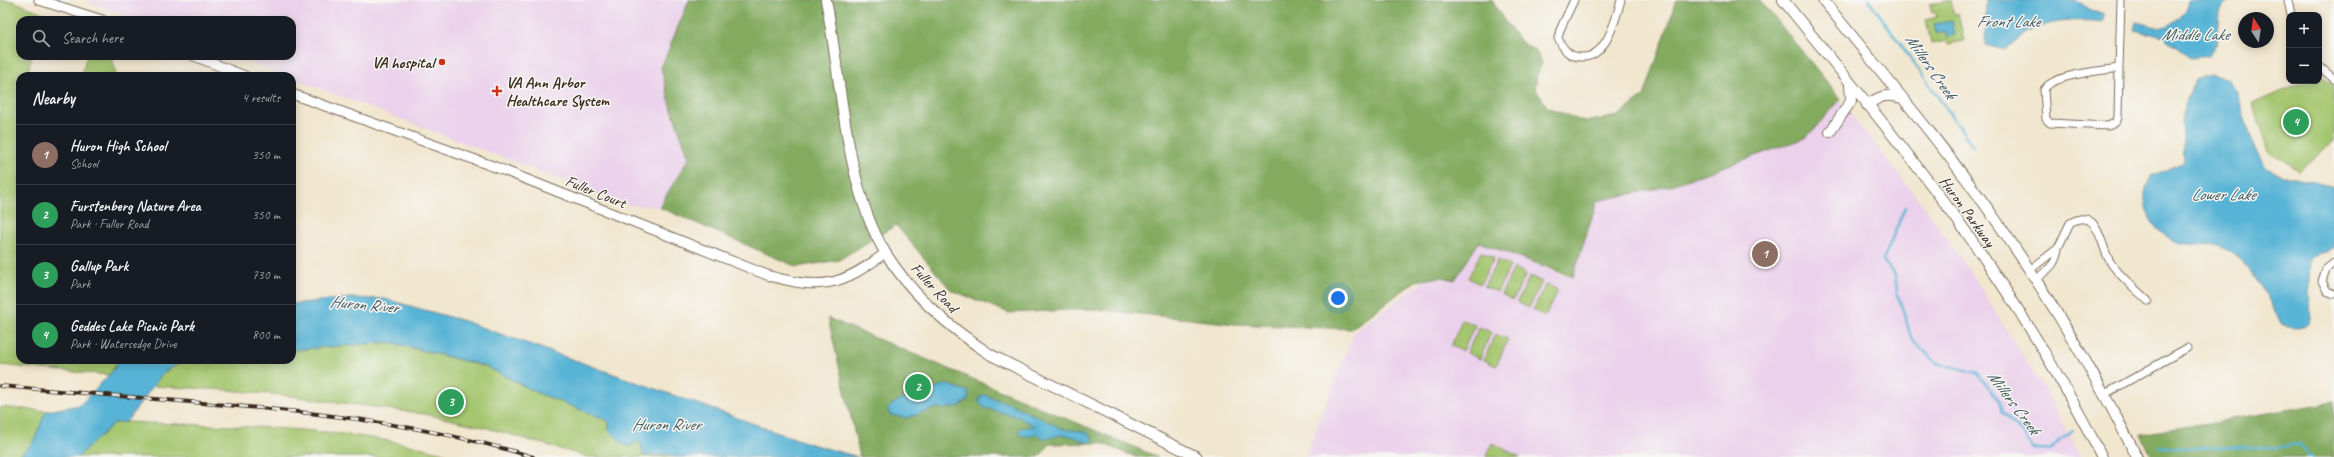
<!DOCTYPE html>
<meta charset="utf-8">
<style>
body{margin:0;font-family:Caveat,sans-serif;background:#20242c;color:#f1f3f6}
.controls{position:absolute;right:12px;top:12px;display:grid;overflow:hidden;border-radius:8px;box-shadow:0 2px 10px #0003}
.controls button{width:36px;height:36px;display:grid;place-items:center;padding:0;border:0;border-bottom:1px solid #363941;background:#171b24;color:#f1f3f6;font:20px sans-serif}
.compass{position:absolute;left:2238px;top:12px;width:36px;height:36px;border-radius:50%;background:#171b24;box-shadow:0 2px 10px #0003;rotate:348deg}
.you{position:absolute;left:1338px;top:298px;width:14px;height:14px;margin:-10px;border:3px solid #fff;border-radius:50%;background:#1a73e8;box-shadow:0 0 0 6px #1a73e833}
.badge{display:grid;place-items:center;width:26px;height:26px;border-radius:50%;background:#0f766e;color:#fff;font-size:13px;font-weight:700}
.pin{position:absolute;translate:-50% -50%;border:2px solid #fff;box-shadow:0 1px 4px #0006}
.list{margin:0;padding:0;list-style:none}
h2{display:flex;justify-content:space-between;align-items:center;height:52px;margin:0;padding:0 16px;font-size:17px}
h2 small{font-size:13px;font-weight:400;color:#9ea1a6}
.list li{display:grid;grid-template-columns:26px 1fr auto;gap:12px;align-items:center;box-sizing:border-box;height:60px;padding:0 16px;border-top:1px solid #363941}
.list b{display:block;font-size:15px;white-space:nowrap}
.list p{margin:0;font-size:13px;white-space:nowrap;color:#9ea1a6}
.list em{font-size:13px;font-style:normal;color:#9ea1a6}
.icon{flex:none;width:22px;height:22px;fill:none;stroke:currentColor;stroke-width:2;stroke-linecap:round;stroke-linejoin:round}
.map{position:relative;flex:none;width:2334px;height:457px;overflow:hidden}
.search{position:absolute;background:#171b24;box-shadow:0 2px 10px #0003;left:16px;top:16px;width:280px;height:44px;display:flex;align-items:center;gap:10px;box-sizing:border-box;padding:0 14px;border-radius:12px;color:#9ea1a6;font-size:15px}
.panel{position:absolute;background:#171b24;box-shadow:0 2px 10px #0003;left:16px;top:72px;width:280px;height:292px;border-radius:12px}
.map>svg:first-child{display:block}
.built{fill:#ebd1eb}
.green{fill:#a4c66e;stroke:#707846}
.forest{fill:#83ab61;stroke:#5f6a40}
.water{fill:#59b4d6;stroke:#4a6f7a}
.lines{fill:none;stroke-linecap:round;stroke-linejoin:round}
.stream{stroke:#59b4d6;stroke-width:2.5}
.minor-casing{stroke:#7b6c5c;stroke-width:9}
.tertiary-casing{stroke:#7b6c5c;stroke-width:11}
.secondary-casing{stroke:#7b6c5c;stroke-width:12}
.minor{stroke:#fff;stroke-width:7}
.tertiary{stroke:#fff;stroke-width:9}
.secondary{stroke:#fff;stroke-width:10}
.rail-casing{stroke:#3b2a1e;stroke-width:4}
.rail{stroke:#f6f6f2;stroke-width:2.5;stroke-dasharray:8;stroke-linecap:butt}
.poi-dot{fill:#c8321e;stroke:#f6f6f2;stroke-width:1.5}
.labels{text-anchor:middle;stroke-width:3;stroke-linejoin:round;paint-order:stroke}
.poi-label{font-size:16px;font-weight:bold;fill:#3b2a1e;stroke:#f6f6f2;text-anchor:end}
.street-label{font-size:16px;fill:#3b2a1e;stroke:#f6f6f2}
.water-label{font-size:17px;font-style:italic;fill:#465a5e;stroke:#f6f6f2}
</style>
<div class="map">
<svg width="2334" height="457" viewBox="0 0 2334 457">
<rect width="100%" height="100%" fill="#f6f6f2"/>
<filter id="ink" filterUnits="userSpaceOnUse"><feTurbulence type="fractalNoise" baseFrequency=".025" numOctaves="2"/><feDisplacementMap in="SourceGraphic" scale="8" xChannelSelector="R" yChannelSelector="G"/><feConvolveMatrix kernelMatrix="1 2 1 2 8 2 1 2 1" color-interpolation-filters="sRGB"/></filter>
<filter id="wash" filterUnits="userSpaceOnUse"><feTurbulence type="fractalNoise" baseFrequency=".012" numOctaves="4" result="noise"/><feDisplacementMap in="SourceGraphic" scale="16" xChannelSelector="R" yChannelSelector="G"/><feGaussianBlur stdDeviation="0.9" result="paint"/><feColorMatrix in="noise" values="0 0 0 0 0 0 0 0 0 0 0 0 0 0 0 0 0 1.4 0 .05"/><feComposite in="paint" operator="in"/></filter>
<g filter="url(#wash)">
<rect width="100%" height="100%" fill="#f1e6ce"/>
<path class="built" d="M84,0h605l-28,68 9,36 19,54 -30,49 -31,-2 -336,-127v-2h-6l-53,-20h59v-36h-155z
M1821,76l104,132 43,60 77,123 36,66h-776l49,-125 125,-91 86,35 28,-79z"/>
<path class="green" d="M0,0l13,1 32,13 -2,6h-23v36h12l-5,19 3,1h-10v284h100l-11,15 -109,-10z
M1951,0l3,14 4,-1 6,28 -16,3 -1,-3 -16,3 -5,-24 11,-3 -2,-5 -3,1 -2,-9z
M87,56h25l4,20h-35z
M2319,76l15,10v55l-34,29 -32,-18 -16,-48 53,-23h14z
M1481,252l13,6 -14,26 -12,-6z
M1498,260l12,6 -13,26 -13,-6z
M1514,268l12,6 -13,26 -12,-6z
M1530,276l12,6 -13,26 -12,-6z
M1546,284l12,6 -13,26 -12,-6z
M1462,320l13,5 -12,26 -12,-5z
M1479,327l12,5 -11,27 -13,-6z
M1495,334l13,5 -12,27 -12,-6z
M390,342l97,25 51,26 67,26 4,3v8l13,12 9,4 6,-6 22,16 8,-2 10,3h-89l-104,-30 -59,-13 -134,-18 -64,-6 -75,-4 11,-13 21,-13h108v-10z
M0,407l46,4 -13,32 -15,14h-18z
M126,422c110,5 225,3 331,35h-379l36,-34z
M1492,443l28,14h-34z"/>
<path class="forest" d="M689,0h803c8,15 17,29 29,41 11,10 14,5 21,22l-5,12 -2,13 12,19 37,15 34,-6 26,-20 33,-96h83l81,99 -35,39 -137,48 -72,15 -24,76 -94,-35 -24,38 -14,-3 -25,4 -65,48 -116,-5 -142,-15 -84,4 -58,-23 -55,-65 -57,35 -42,7 -138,-60 30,-49 -19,-54 -9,-36z
M828,318l330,139h-22l-35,-14 -51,1 -11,13h-179z
M2334,402v55h-182l-11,-23z"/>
<path class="water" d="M1986,0h90l15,10 13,4 -1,8c-24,-3 -57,-2 -78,12 -7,4 -13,10 -20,16l-20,-5z
M2189,0h40l-10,13 -3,30 -7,13 -19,2 -26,-21 -30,-7 2,-8c7,1 18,6 25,5 14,-1 26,-14 28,-27z
M1952,21l3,14 -8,2 -1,-6 -10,2 -2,-9z
M2212,74l16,5 9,14 18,57 12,18 16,9h12l39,10v61l-14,5 -10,6c0,11 -2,22 -1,32 1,24 9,43 -26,35 -16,-26 -29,-61 -58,-77 -12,-7 -24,-4 -36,-5 -27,-2 -46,-25 -44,-52 1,-6 5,-12 7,-17l14,-4 18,-9 -2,-49 13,-34z
M349,298l36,1 79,22 347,123 47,13h-181l-10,-3 -23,2 -4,-14 -3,-1 -6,5h-6l-16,-16v-8l-4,-3 -67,-26 -51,-26 -14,-4 -83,-21 -98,8v-46z
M120,360h64l-21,13 -37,49 -12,1 -36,34h-60l15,-14 13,-32 34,-6 29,-30z
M946,384l23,8 -1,8 -8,6 -16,3 -7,-1 -30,10 -17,-3 -2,-6c9,-13 28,-12 42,-10v-8z
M984,395l27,9 52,25 24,3 6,7 -4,4c-8,-2 -16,-8 -25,-8 -12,0 -17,8 -28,-1l-12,3 -6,-5 2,-4 14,-2 -16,-9 -33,-9 -6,-5v-6z"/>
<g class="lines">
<path class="stream" d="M1869,0l104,146
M1905,207l-22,54 12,14 2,17 15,48 25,23 40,10 22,27 3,13 21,20 9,15 17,3 10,-10 15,-10
M2159,446l11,2 110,-1 20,-3 8,11 5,2"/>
</g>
</g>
<g filter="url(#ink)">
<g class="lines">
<g class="minor-casing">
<path id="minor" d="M1574,0l-14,30 -2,8c5,11 11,19 23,19 25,2 35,-38 40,-57
M2288,0l3,15
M2319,66l15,13
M2119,68l-1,50 -3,5 -7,3 -58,-3 -4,-4 -2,-29c8,-16 58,-19 75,-22z
M2119,68l2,-68
M2058,248l12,-25c30,-18 30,25 41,40 9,14 25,26 37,38
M2334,263l-8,6 -4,12 5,10 7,3
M2030,270l28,-22c-1,16 -10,22 -22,31
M2105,394l82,-46"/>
</g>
<g class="tertiary-casing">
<path id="tertiary" d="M39,0l63,20
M194,56l51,20
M292,94l206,74 269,107c53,16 75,11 118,-22"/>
</g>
<g class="secondary-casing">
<path id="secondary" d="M826,0c15,76 19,187 59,252 26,43 65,76 106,103l206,102
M1783,0c60,74 122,148 178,225 53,74 100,151 141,232
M1823,0c57,71 117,141 170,216 54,77 102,157 144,241
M1867,105c13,-9 20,-12 35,-7
M1830,132l21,-31 -1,-16"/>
</g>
<use href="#minor" class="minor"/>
<use href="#tertiary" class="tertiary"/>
<use href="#secondary" class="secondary"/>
<g class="rail-casing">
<path id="rail" d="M0,386c71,6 143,12 214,18 108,9 215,21 319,53"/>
</g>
<use href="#rail" class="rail"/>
</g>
</g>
<g class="poi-dot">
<circle cx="442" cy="62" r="4"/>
<path d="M495 85h4v4h4v4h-4v4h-4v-4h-4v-4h4z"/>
</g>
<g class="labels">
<g class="poi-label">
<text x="434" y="68">VA hospital</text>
<text x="506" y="88" text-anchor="start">VA Ann Arbor<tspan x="506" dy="18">Healthcare System</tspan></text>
</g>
<g class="street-label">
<text transform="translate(596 191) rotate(22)" y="6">Fuller Court</text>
<text transform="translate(1968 211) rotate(54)" y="6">Huron Parkway</text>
<text transform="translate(935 287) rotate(47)" y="6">Fuller Road</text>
</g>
<g class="water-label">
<text x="2008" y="27">Front Lake</text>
<text x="2195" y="40">Middle Lake</text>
<text transform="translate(1931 66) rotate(55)" y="6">Millers Creek</text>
<text x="2223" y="200">Lower Lake</text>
<text transform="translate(364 304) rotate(5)" y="6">Huron River</text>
<text transform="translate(2014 402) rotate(53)" y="6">Millers Creek</text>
<text x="666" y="430">Huron River</text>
</g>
</g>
</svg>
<div class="controls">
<button>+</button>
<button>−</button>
</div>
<svg class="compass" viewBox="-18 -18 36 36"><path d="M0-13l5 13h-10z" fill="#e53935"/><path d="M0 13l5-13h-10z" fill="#9ea1a6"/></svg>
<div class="you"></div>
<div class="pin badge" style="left:1765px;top:254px;background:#8d6e63">1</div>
<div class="pin badge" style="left:918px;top:387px;background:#2e9e5b">2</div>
<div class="pin badge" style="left:451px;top:402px;background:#2e9e5b">3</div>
<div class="pin badge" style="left:2296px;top:122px;background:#2e9e5b">4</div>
<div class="search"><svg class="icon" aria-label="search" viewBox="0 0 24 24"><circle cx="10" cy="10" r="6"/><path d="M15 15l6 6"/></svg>Search here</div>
<section class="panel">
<h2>Nearby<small>4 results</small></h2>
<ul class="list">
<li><span class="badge" style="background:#8d6e63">1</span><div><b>Huron High School</b><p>School</p></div><em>350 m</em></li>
<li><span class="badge" style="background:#2e9e5b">2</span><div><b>Furstenberg Nature Area</b><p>Park · Fuller Road</p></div><em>350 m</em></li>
<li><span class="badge" style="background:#2e9e5b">3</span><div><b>Gallup Park</b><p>Park</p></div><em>730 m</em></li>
<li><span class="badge" style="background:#2e9e5b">4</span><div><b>Geddes Lake Picnic Park</b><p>Park · Watersedge Drive</p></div><em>800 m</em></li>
</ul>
</section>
</div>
